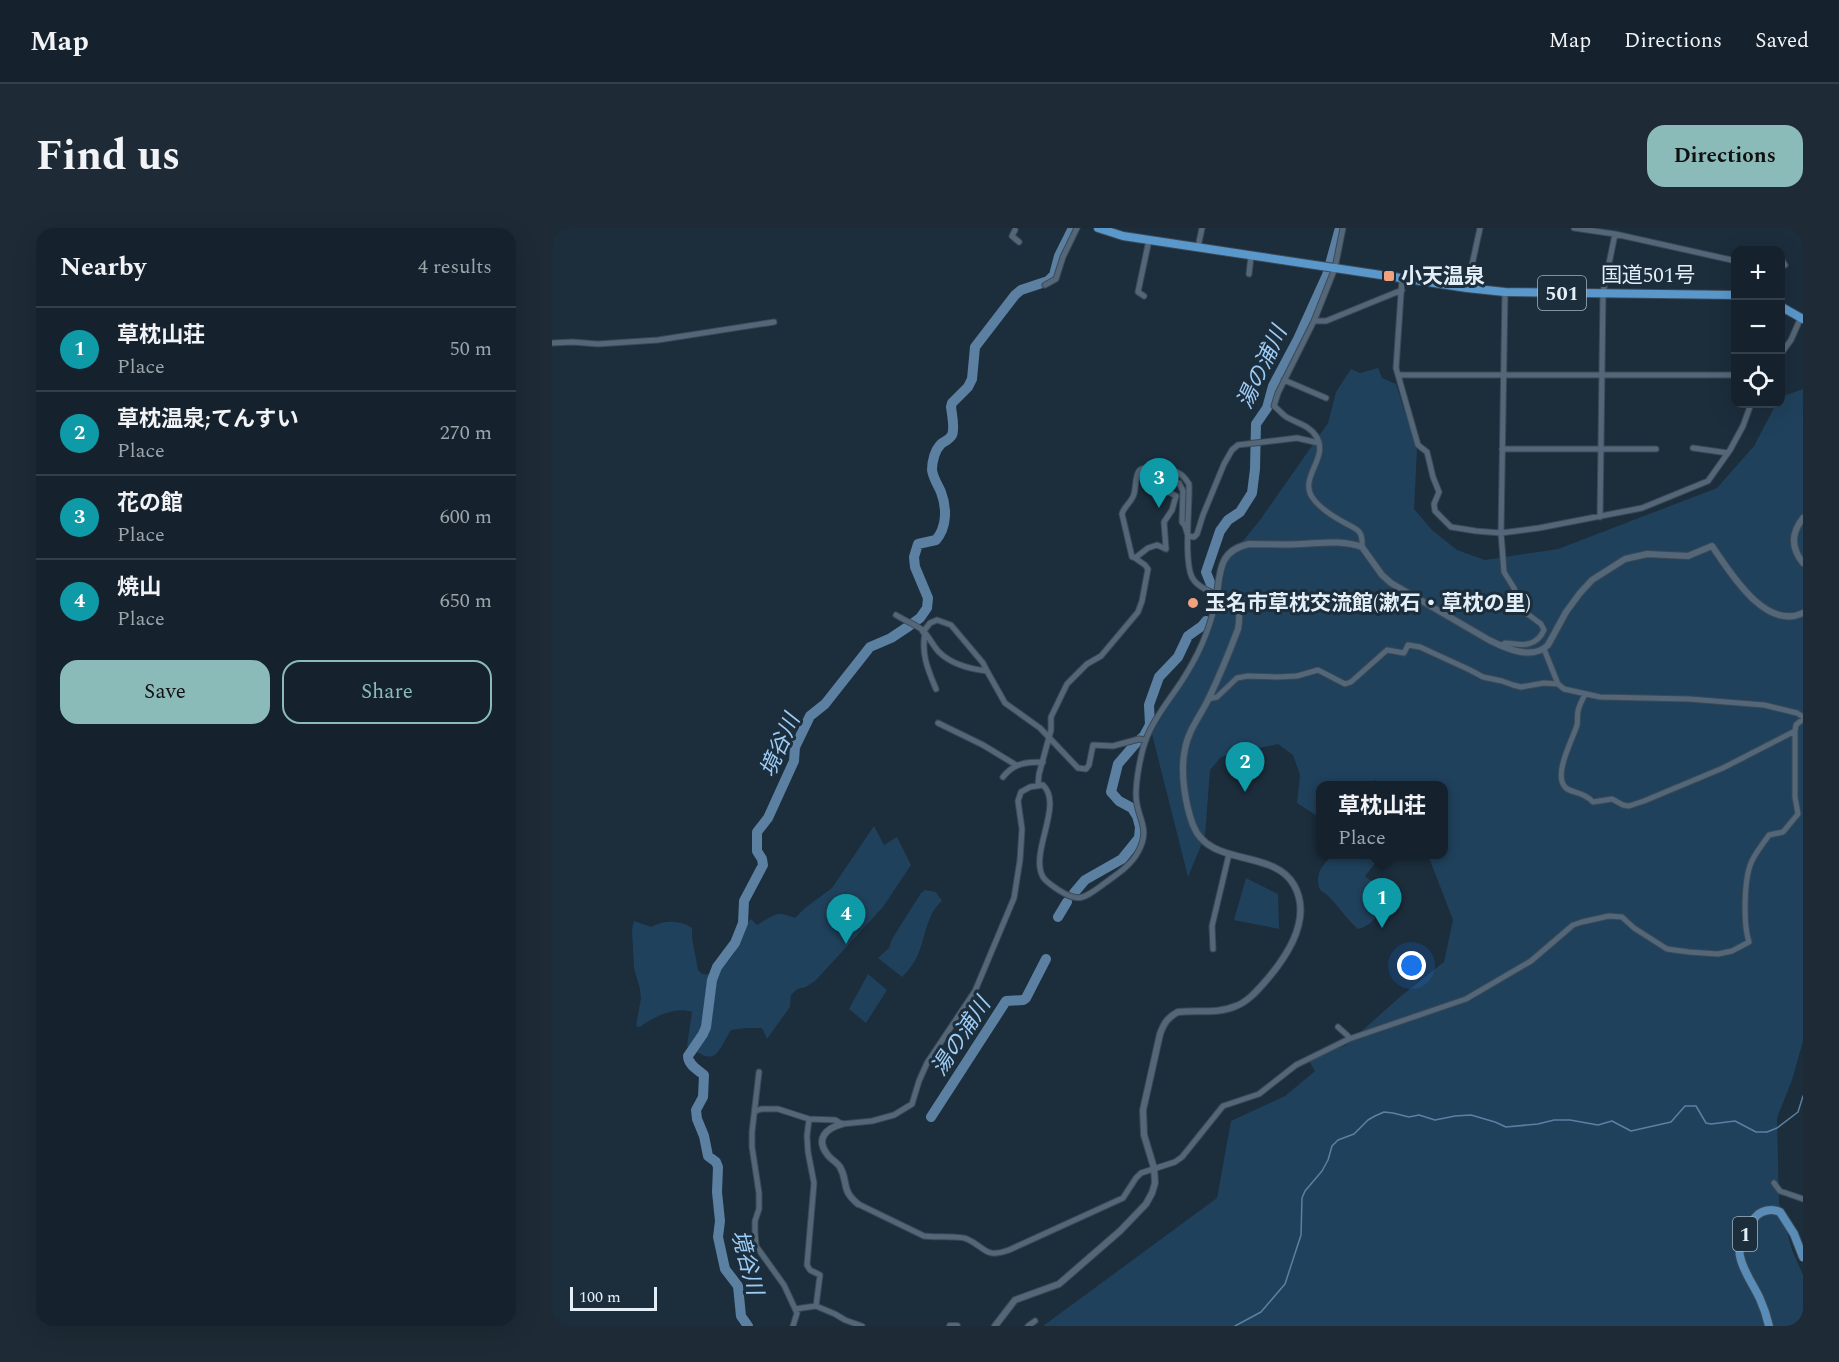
<!DOCTYPE html>
<meta charset="utf-8">
<style>
body{margin:0;font-family:Spectral,"Noto Sans JP",serif;background:#1e2a35;color:#f1f3f6}
.controls{position:absolute;right:18px;top:18px;display:grid;overflow:hidden;border-radius:12px;box-shadow:0 6px 24px #0002}
.controls button{width:54px;height:54px;display:grid;place-items:center;padding:0;border:0;border-bottom:2px solid #343f49;background:#15222d;color:#f1f3f6;font:30px sans-serif}
.scale{position:absolute;left:18px;bottom:15px;width:87px;box-sizing:border-box;padding-left:6px;border:3px solid #e3eef7;border-top:0;font-size:16px;line-height:21px;white-space:nowrap;color:#e3eef7;-webkit-text-stroke:4px #1c2d3c;paint-order:stroke}
.you{position:absolute;left:860px;top:738px;width:21px;height:21px;margin:-15px;border:4px solid #fff;border-radius:50%;background:#1a73e8;box-shadow:0 0 0 9px #1a73e833}
.badge{display:grid;place-items:center;width:39px;height:39px;border-radius:50%;background:#8bbbb9;color:#fff;font-size:20px;font-weight:700}
.pin{position:absolute;translate:-50% -50px;filter:drop-shadow(0 2px 3px #0008)}
.pin::after{content:'';position:absolute;top:32px;width:21px;height:18px;background:inherit;clip-path:polygon(0 0,100% 0,50% 100%)}
.popup{position:absolute;left:764px;top:553px;width:132px;height:78px;box-sizing:border-box;display:grid;place-content:center;border-radius:12px;background:#15222d;filter:drop-shadow(0 2px 4px #0005);font-size:20px;white-space:nowrap;color:#9da4aa}
.popup b{font-size:22px;color:#f1f3f6}
.popup::after{content:'';position:absolute;left:50%;top:100%;margin-left:-12px;border:12px solid transparent;border-top-color:#15222d}
.list{margin:0;padding:0;list-style:none}
h2{display:flex;justify-content:space-between;align-items:center;height:78px;margin:0;padding:0 24px;font-size:26px}
h2 small{font-size:20px;font-weight:400;color:#9da4aa}
.list li{display:grid;grid-template-columns:39px 1fr auto;gap:18px;align-items:center;box-sizing:border-box;height:84px;padding:0 24px;border-top:2px solid #343f49}
.list b{display:block;font-size:22px;white-space:nowrap}
.list p{margin:0;font-size:20px;white-space:nowrap;color:#9da4aa}
.list em{font-size:20px;font-style:normal;color:#9da4aa}
.actions{display:flex;gap:12px;padding:18px 24px}
.actions a{flex:1;padding:14px 0;border:2px solid #8bbbb9;border-radius:18px;text-align:center;font-size:21px;color:#8bbbb9}
.actions .main{background:#8bbbb9;color:#111}
.icon{flex:none;width:33px;height:33px;fill:none;stroke:currentColor;stroke-width:2;stroke-linecap:round;stroke-linejoin:round}
.map{position:relative;flex:none;width:1251px;height:1098px;overflow:hidden;border-radius:18px}
header{display:flex;align-items:center;gap:36px;box-sizing:border-box;height:84px;padding:0 30px;background:#15222d;border-bottom:2px solid #343f49}
header strong{font-size:28px}
nav{display:flex;gap:33px;margin-inline-start:auto;font-size:21px}
.intro{display:flex;align-items:center;justify-content:space-between;box-sizing:border-box;height:144px;padding:0 36px}
h1{margin:0;font-size:42px}
.button{padding:15px 27px;border-radius:18px;background:#8bbbb9;color:#111;font-size:21px;font-weight:700}
main{display:flex;gap:36px;padding:0 36px}
aside{flex:1;background:#15222d;border-radius:18px;box-shadow:0 6px 24px #0002}
.map>svg:first-child{display:block}
.green{fill:#20415c}
.lines{fill:none;stroke-linecap:round;stroke-linejoin:round}
.stream{stroke:#5b80a2;stroke-width:1.5}
.river{stroke:#5b80a2;stroke-width:10}
.minor-casing{stroke:#3b4956;stroke-width:7}
.tertiary-casing{stroke:#3b4956;stroke-width:8}
.primary-casing{stroke:#3b4956;stroke-width:10}
.trunk-casing{stroke:#3b4956;stroke-width:10}
.minor{stroke:#546778;stroke-width:5}
.tertiary{stroke:#546778;stroke-width:6}
.primary{stroke:#598cb7;stroke-width:8}
.trunk{stroke:#5a98cc;stroke-width:8}
.poi-dot{fill:#f2a17e;stroke:#1c2d3c;stroke-width:2}
.labels{text-anchor:middle;stroke-width:6;stroke-linejoin:round;paint-order:stroke}
.shield{fill:#1c2d3c;stroke:#a7b4bf;stroke-width:1.5}
.shield-label{font-size:20px;font-weight:bold;fill:#e3eef7}
.street-label{font-size:21px;fill:#e3eef7;stroke:#1c2d3c}
.poi-label{font-size:21px;font-weight:bold;fill:#e3eef7;stroke:#1c2d3c;text-anchor:start}
.water-label{font-size:22px;font-style:italic;fill:#9dccf6;stroke:#1c2d3c}
</style>
<header>
<strong>Map</strong>
<nav><a>Map</a><a>Directions</a><a>Saved</a></nav>
</header>
<div class="intro"><h1>Find us</h1><a class="button">Directions</a></div>
<main>
<aside>
<h2>Nearby<small>4 results</small></h2>
<ul class="list">
<li><span class="badge" style="background:#0f9aa8">1</span><div><b>草枕山荘</b><p>Place</p></div><em>50 m</em></li>
<li><span class="badge" style="background:#0f9aa8">2</span><div><b>草枕温泉;てんすい</b><p>Place</p></div><em>270 m</em></li>
<li><span class="badge" style="background:#0f9aa8">3</span><div><b>花の館</b><p>Place</p></div><em>600 m</em></li>
<li><span class="badge" style="background:#0f9aa8">4</span><div><b>焼山</b><p>Place</p></div><em>650 m</em></li>
</ul>
<div class="actions"><a class="main">Save</a><a>Share</a></div>
</aside>
<div class="map">
<svg width="1251" height="1098" viewBox="0 0 1251 1098">
<rect width="100%" height="100%" fill="#1c2d3c"/>
<path class="green" d="M826,140l4,10 14,6 21,66 -3,59 18,21 25,20 28,10 73,-11 159,-61 37,-42 22,-42h4l1,-7 22,-8v652l-11,39 -15,38 2,84 13,48 11,25v51h-760l174,-128 14,-77 54,-25 30,-25 -6,-10 22,-11 14,-4 56,-50 43,-34 9,-42 -25,-65 16,-1v-68l-62,-1 -7,-5 -5,5 -50,1v32l-23,-15 3,-28 -7,-20 -15,-11 -57,13 -11,13 -5,66 -17,41 -36,-143c14,-28 34,-52 49,-80 15,-28 19,-59 25,-90l3,-6 31,-38 68,-97 8,-31 15,-23 9,4z
M322,598l10,19 13,-8 14,28 -28,42 -67,73 -10,7 -9,2 -6,6 -1,12 -23,32 -5,-11h-17l-14,2c-16,26 -14,36 -44,16l5,-34c-16,-6 -39,5 -52,15l-4,-1 5,-28 -1,-9 -6,-21 -2,-38 2,-9 17,6c13,-7 29,-7 41,1v10l6,32c9,13 27,-5 34,-14 9,-11 7,-27 19,-37l6,6c18,-10 18,-15 38,-7l10,-10 27,-20z
M781,627h49l-17,21 11,9 -7,8 12,17c-5,9 -13,17 -23,19 -15,-12 -22,-30 -38,-39 -6,-15 2,-25 13,-35z
M694,650l32,16 1,35 -45,-9z
M373,662l11,2 6,9c-14,11 -16,32 -22,48 -3,10 -10,20 -18,28l-24,-19 11,-10 3,-9 29,-46z
M316,746l19,16 -21,33 -17,-14z"/>
<g class="lines">
<path class="stream" d="M683,1098l26,-14 24,-28 16,-49 1,-37 3,-7 17,-20 6,-11 4,-14 6,-6 16,-6 14,-14 7,-4 9,-4 9,1 16,4 10,-2 16,5 20,-4 16,-1 24,7 11,5 32,-3 16,-4h16l28,5 14,-4 19,10 40,-9 14,-16h11l10,17 5,1 24,-3 21,11h11l10,-4 21,-16 5,-16"/>
<path class="river" d="M660,359l-6,-15 14,-41 8,-11 12,-8 12,-19 3,-24 1,-45 11,-16 6,-22 25,-47 29,-64 13,-47
M522,665l11,-13 37,-21 17,-21 1,-11 -3,-11 -5,-8 -13,-7 -8,-9 7,-28 18,-21 8,-7 6,-11 -1,-20 10,-28 19,-20 10,-21 14,-10 4,-5
M506,689l9,-15
M379,889l75,-116 17,-1 3,-2 20,-39
M196,1098l-7,-10 -3,-30 -13,-17 -7,-32 2,-16 -3,-29 1,-25 -2,-5 -8,-6 -4,-20 -7,-17 -1,-9 7,-13 1,-22c-6,-5 -16,-10 -16,-19l15,-22 3,-7 6,-47 5,-13 18,-24 8,-20 1,-22 19,-36 -1,-6 -5,-8v-19l11,-14 26,-57 1,-14 15,-31 15,-12 45,-57 21,-9 18,-12 11,-8 7,-10 1,-10 -13,-31 -1,-10 4,-13 18,-4c11,-13 11,-32 5,-48 -3,-7 -8,-14 -9,-22 0,-9 3,-20 9,-26 4,-3 9,-5 11,-9 3,-7 0,-20 -1,-28l1,-4 16,-16 4,-8 3,-32 40,-52 6,-5 27,-9 6,-6 5,-19 14,-28"/>
<g class="minor-casing">
<path id="minor" d="M791,0l-8,40 -21,53 -36,72 -4,13c4,3 7,7 11,10 10,7 23,8 31,20 14,21 -17,41 -4,61 7,11 22,20 33,26 5,3 12,5 15,10 3,5 2,9 2,14
M1022,0l41,6 121,27
M463,2l-3,6 7,6
M646,19l4,-19
M1228,29l5,8
M697,46l2,-18
M850,51l-6,89 22,77 9,7 6,25 6,15 -5,12 1,7 16,16 25,4 25,2 38,-5 103,-20 66,-27 22,-31 13,-24 8,-22
M493,57l11,-6 7,-22 14,-29
M915,60l13,-60
M592,68l-6,-4 11,-52
M762,93h12l76,-31
M0,115l21,-1 25,2 60,-4 116,-18
M1228,127l11,-15 10,-23
M846,147h338
M732,152l42,18
M1141,220l35,5
M950,221h154
M1048,289l3,-224 12,-59
M344,387c8,5 18,9 25,14 8,6 11,16 18,23 12,12 31,17 48,19l18,32 35,25 38,40 8,1 3,-4 4,-20 20,1 26,-7 7,1
M371,404l7,-9 7,-3 14,5 32,38 4,8
M373,405c-4,21 3,37 11,56
M949,418l4,-3c16,2 31,5 39,-13l-3,-6 -19,-14 -8,-22 -10,-16 -3,-39 4,-241
M992,421l14,35 6,5 36,8 89,2 75,6 33,8 6,4
M656,471l9,-2 20,-19 11,-2 29,1 20,-1 21,-6 27,14 6,-2 36,-32 17,3 4,-8 12,2 50,23 13,7 19,4 11,4 8,2 23,-4 14,1
M386,495l45,22 33,20
M1243,503l1,-6 7,-6
M451,549c11,-14 23,-15 40,-15
M486,557l1,-11 12,-44v-13l16,-33 20,-20 14,-8 37,-44 4,-11 6,-32 -3,-4 -10,-7 13,-10 9,-3 9,4 -2,-27 8,-12 4,-14 -13,-7c5,-7 8,-7 16,-6l4,8 -1,31 3,4 3,10 6,1 3,-3 6,-19 21,-51 8,-14 6,-5 59,-7 22,5
M661,721l-1,-23 17,-72
M797,811l117,-40 65,-38 42,-36 9,-3 27,-6 13,1 12,11 33,21 22,3 29,2 14,-3 17,-9c-6,-18 -5,-62 2,-79 4,-10 12,-19 18,-28l14,-3 15,-18 -3,-17v-66l-72,37 -79,33 -15,5 -6,-1 -11,-6 -19,3c-11,-12 -22,-8 -28,-15 -12,-13 8,-48 12,-62 1,-5 0,-9 1,-14 1,-6 5,-12 7,-17
M207,844l-7,60v15l7,46v16l-4,12v11l1,14 28,39 13,28 -4,13
M204,883l5,-2h17l31,10 26,1 7,4 30,-3 22,-6 18,-11 7,-23 8,-18 48,-72 39,-93 6,-38 2,-31 -4,-28 3,-9 9,-5 13,-2c21,20 -14,68 0,92 3,5 10,9 14,12 21,14 26,10 44,-3 13,-10 30,-20 37,-34 14,-25 -2,-34 -2,-57 0,-16 5,-44 11,-58 10,-25 28,-43 41,-66 14,-23 24,-49 29,-76 -8,-4 -19,-8 -24,-16 -10,-15 -3,-74 -4,-95 -2,-3 -5,-8 -9,-10 -7,-5 -36,-10 -41,-3 -4,6 -3,16 -5,23 -2,8 -10,12 -12,20l10,43 3,1
M257,891l-2,17 1,16 6,31 -7,82 3,5 10,5 -4,31
M1222,955l6,8 23,8
M306,976l66,32c11,2 35,-1 43,3 19,8 17,20 42,11l114,-52 13,-20 5,-5 34,-11 7,-5 41,-51 36,-12 37,-29 53,-26 -1,-3 -10,-9
M243,1081l21,-3 19,8 10,6 17,6
M476,1098l7,-5"/>
</g>
<g class="tertiary-casing">
<path id="tertiary" d="M1251,290c-12,15 -12,30 0,45
M290,896c-15,4 -27,14 -15,30 3,5 10,8 13,13 9,16 0,22 18,37
M398,1098h7
M443,1098l20,-26 44,-16 61,-53 26,-27 6,-11 3,-10 -1,-15 -10,-33 -1,-25 17,-76c4,-11 8,-17 18,-22 20,-2 40,2 58,-6 11,-4 20,-14 28,-23 22,-25 49,-64 30,-98 -21,-37 -85,-17 -101,-60 -8,-21 -13,-54 -8,-76 3,-18 15,-33 23,-49 11,-23 21,-47 30,-71 4,-22 -1,-26 -21,-34 3,-25 3,-45 32,-51 18,0 35,1 52,0 22,-1 40,-4 61,3l20,28 9,8 98,57c16,8 43,21 59,5l18,-33 14,-19 12,-13 33,-21 22,-5 41,2 24,-10c18,26 53,85 91,67"/>
</g>
<g class="primary-casing">
<path id="primary" d="M1217,1098c-2,-9 -5,-18 -9,-27 -6,-14 -17,-27 -20,-43 -3,-11 12,-40 22,-44 7,-3 12,-3 18,0l14,22 9,23"/>
</g>
<g class="trunk-casing">
<path id="trunk" d="M546,0l25,8 344,52 38,4 231,3
M1228,78l23,13"/>
</g>
<use href="#minor" class="minor"/>
<use href="#tertiary" class="tertiary"/>
<use href="#primary" class="primary"/>
<use href="#trunk" class="trunk"/>
</g>
<g class="poi-dot">
<rect x="831" y="42" width="12" height="12" rx="3"/>
<circle cx="641" cy="375" r="6"/>
</g>
<g class="labels">
<g class="shield">
<rect x="986" y="48" width="48" height="34" rx="4.5"/>
<rect x="1181" y="989" width="24" height="34" rx="4.5"/>
</g>
<g class="shield-label">
<text x="1010" y="72">501</text>
<text x="1193" y="1013">1</text>
</g>
<g class="street-label">
<text x="1096" y="54">国道501号</text>
</g>
<g class="poi-label">
<text x="849" y="55">小天温泉</text>
<text x="653" y="382">玉名市草枕交流館(漱石・草枕の里)</text>
</g>
<g class="water-label">
<text transform="translate(709 139) rotate(-65)" y="8">湯の浦川</text>
<text transform="translate(227 517) rotate(-66)" y="8">境谷川</text>
<text transform="translate(408 808) rotate(-57)" y="8">湯の浦川</text>
<text transform="translate(196 1034) rotate(75)" y="8">境谷川</text>
</g>
</g>
</svg>
<div class="controls">
<button>+</button>
<button>−</button>
<button><svg class="icon" aria-label="locate" viewBox="0 0 24 24"><circle cx="12" cy="12" r="6"/><path d="M12 2v4M12 18v4M2 12h4M18 12h4"/></svg></button>
</div>
<div class="scale">100 m</div>
<div class="you"></div>
<div class="pin badge" style="left:830px;top:700px;background:#0f9aa8">1</div>
<div class="popup"><b>草枕山荘</b>Place</div>
<div class="pin badge" style="left:693px;top:564px;background:#0f9aa8">2</div>
<div class="pin badge" style="left:607px;top:280px;background:#0f9aa8">3</div>
<div class="pin badge" style="left:294px;top:716px;background:#0f9aa8">4</div>
</div>
</main>
